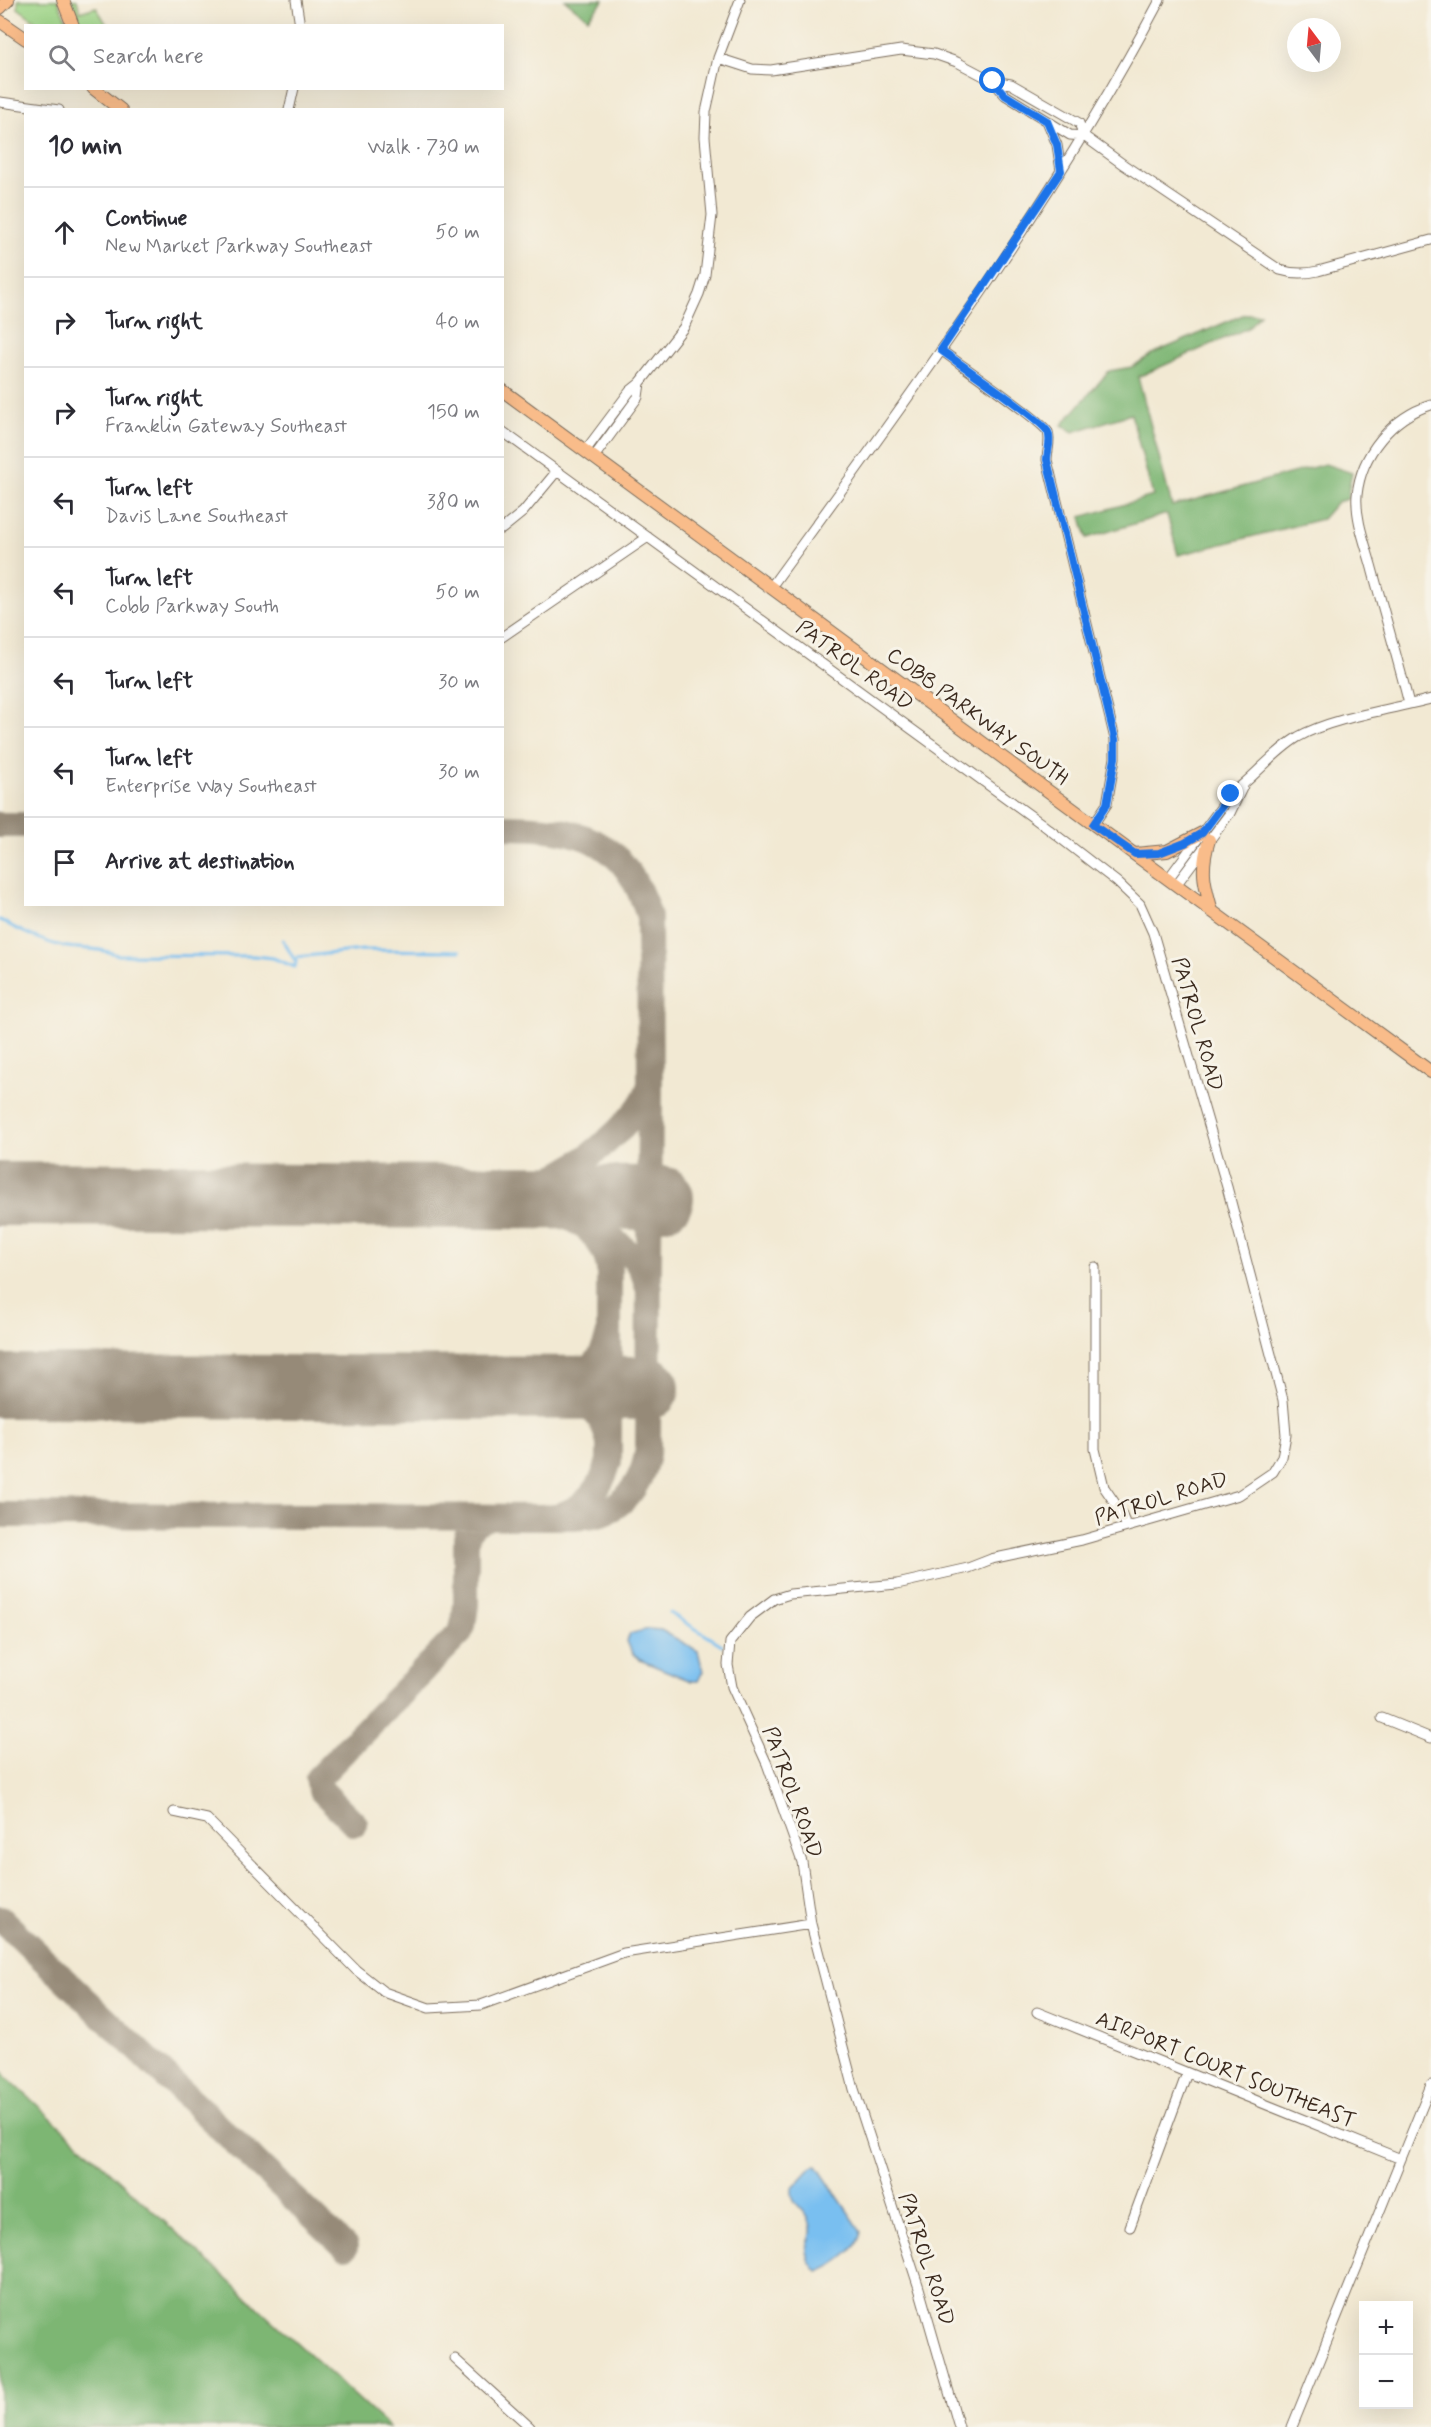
<!DOCTYPE html>
<meta charset="utf-8">
<style>
body{margin:0;font-family:Mynerve,sans-serif;background:#f2f2f3;color:#2b2b33}
.controls{position:absolute;right:18px;bottom:18px;display:grid;overflow:hidden;border-radius:0px;box-shadow:0 6px 24px #0002}
.controls button{width:54px;height:54px;display:grid;place-items:center;padding:0;border:0;border-bottom:2px solid #e1e1e2;background:#fff;color:#2b2b33;font:30px sans-serif}
.compass{position:absolute;left:1287px;top:18px;width:54px;height:54px;border-radius:50%;background:#fff;box-shadow:0 6px 24px #0002;rotate:344deg}
.stop{position:absolute;width:18px;height:18px;margin:-14px;border:4px solid #1a73e8;border-radius:50%;background:#fff}
.stop.end{background:#1a73e8;border-color:#fff;box-shadow:0 2px 6px #0008}
.list{margin:0;padding:0;list-style:none}
h2{display:flex;justify-content:space-between;align-items:center;height:78px;margin:0;padding:0 24px;font-size:26px}
h2 small{font-size:20px;font-weight:400;color:#7c7c81}
.list li{display:grid;grid-template-columns:39px 1fr auto;gap:18px;align-items:center;box-sizing:border-box;height:90px;padding:0 24px;border-top:2px solid #e1e1e2}
.list b{display:block;font-size:22px;white-space:nowrap}
.list p{margin:0;font-size:20px;white-space:nowrap;color:#7c7c81}
.list em{font-size:20px;font-style:normal;color:#7c7c81}
.icon{flex:none;width:33px;height:33px;fill:none;stroke:currentColor;stroke-width:2;stroke-linecap:round;stroke-linejoin:round}
.map{position:relative;flex:none;width:1431px;height:2427px;overflow:hidden}
.search{position:absolute;background:#fff;box-shadow:0 6px 24px #0002;left:24px;top:24px;width:480px;height:66px;display:flex;align-items:center;gap:15px;box-sizing:border-box;padding:0 21px;border-radius:0px;color:#7c7c81;font-size:22px}
.panel{position:absolute;background:#fff;box-shadow:0 6px 24px #0002;left:24px;top:108px;width:480px;height:798px;border-radius:0px}
.map>svg:first-child{display:block}
.green{fill:#9cd486;stroke:#6c7f52;stroke-width:1.5}
.forest{fill:#7db673;stroke:#5c7048;stroke-width:1.5}
.water{fill:#79bff0;stroke:#5a7487;stroke-width:1.5}
.lines{fill:none;stroke-linecap:round;stroke-linejoin:round}
.stream{stroke:#79bff0;stroke-width:3}
.taxiway{stroke:#968a78;stroke-width:26}
.runway{stroke:#968a78;stroke-width:64}
.minor-casing{stroke:#7b6d5d;stroke-width:11}
.major-casing{stroke:#7b6d5d;stroke-width:14}
.minor{stroke:#fff;stroke-width:9}
.major{stroke:#f9bc8a;stroke-width:12}
.route{stroke:#1a73e8;stroke-width:8}
.labels{text-anchor:middle;stroke-width:6;stroke-linejoin:round;paint-order:stroke}
.street-label{font-size:21px;fill:#3b2a1e;stroke:#f7f3e8}
</style>
<div class="map">
<svg width="1431" height="2427" viewBox="0 0 1431 2427">
<rect width="100%" height="100%" fill="#f7f3e8"/>
<filter id="ink" filterUnits="userSpaceOnUse"><feTurbulence type="fractalNoise" baseFrequency=".0167" numOctaves="2"/><feDisplacementMap in="SourceGraphic" scale="12" xChannelSelector="R" yChannelSelector="G"/><feConvolveMatrix kernelMatrix="1 2 1 2 8 2 1 2 1" color-interpolation-filters="sRGB"/></filter>
<filter id="wash" filterUnits="userSpaceOnUse"><feTurbulence type="fractalNoise" baseFrequency=".008" numOctaves="4" result="noise"/><feDisplacementMap in="SourceGraphic" scale="24" xChannelSelector="R" yChannelSelector="G"/><feGaussianBlur stdDeviation="1.35" result="paint"/><feColorMatrix in="noise" values="0 0 0 0 0 0 0 0 0 0 0 0 0 0 0 0 0 1.4 0 .05"/><feComposite in="paint" operator="in"/></filter>
<g filter="url(#wash)">
<rect width="100%" height="100%" fill="#f2e9d3"/>
<path class="green" d="M18,0h40l10,25h-27l-23,-17z
M71,0h6l3,12 16,-5 11,18h-26z"/>
<path class="forest" d="M565,0h39l-16,18z
M1245,314h15l-12,14 -110,49 34,129 153,-42 27,9 -3,13 -1,13 -11,3 -15,17 -144,36 -11,-41 -80,24 -6,-21 72,-21 -22,-82 -58,18 -11,-7 47,-54 23,-4 20,-13z
M0,2071l389,356h-389z"/>
<path class="water" d="M648,1629l13,1 37,21 5,20 -5,10h-7l-51,-21 -8,-7 -5,-12 3,-7z
M817,2166l44,65c-1,18 -27,35 -43,41 -25,-29 2,-28 -10,-54 -6,-12 -17,-14 -16,-29l20,-22z"/>
<g class="lines">
<path class="stream" d="M0,920c20,11 40,21 62,26 19,4 38,1 56,9l136,1 19,2 22,9 2,-10 66,-7 97,1
M283,940l12,21
M670,1613l52,32"/>
<path class="taxiway" d="M0,825h26
M502,827c75,0 124,10 147,90l1,167
M502,1198c45,9 96,18 107,69v194c-7,25 -20,44 -45,53
M592,1227c24,14 49,29 55,58
M549,1387c29,-5 53,-20 59,-51
M549,1387c29,7 52,21 59,52
M0,1515l576,2c7,-1 16,-1 24,-3 29,-10 45,-38 48,-67l2,-363c-5,20 -18,32 -31,46 -36,36 -75,58 -126,66
M355,1824l-34,-34 -3,-12 141,-144 4,-8 3,-21v-67l7,-14 16,-7
M0,1918l345,329"/>
<path class="runway" d="M0,1194l662,4
M0,1386l648,2"/>
</g>
</g>
<g filter="url(#ink)">
<g class="lines">
<g class="minor-casing">
<path id="minor" d="M296,0l4,26
M718,58l34,11 19,1 130,-20 33,4 23,8 36,19 12,14 65,40 14,1
M993,81l18,3 68,39 5,13
M0,102l59,8
M289,110l5,-22
M1047,121l10,24 4,26
M1084,136l40,29 156,105c13,4 25,4 38,1l113,-31
M941,350c17,13 100,70 107,82 3,9 -1,19 -1,28l68,279v19l-8,46 -14,21
M502,431l540,393 75,58 23,22 13,29 74,254 56,213 3,35 -4,22 -9,15 -34,23 -157,45 -91,19 -23,9 -71,16 -107,10 -16,5 -24,18 -20,25 -2,23 4,22 35,77 35,98 9,62 43,165 65,199 40,139
M585,451l45,-60 10,-8 44,-56 15,-33 6,-19 7,-60 -7,-78 1,-25 12,-54 22,-58
M594,457l44,-60 2,-14
M502,529l21,-17 34,-41
M771,587c138,-190 279,-379 389,-587
M502,637l146,-100
M1409,704c-11,-44 -24,-88 -36,-132 -6,-24 -18,-52 -16,-77 4,-41 35,-78 74,-90
M1168,879l63,-85c24,-17 41,-41 67,-57 33,-19 95,-28 133,-38
M1176,885l54,-72 13,-27
M1095,1267v182l9,38 15,22 8,18
M1382,1718l49,20
M174,1812l33,7 149,151 28,22 45,16 52,-3 143,-52 187,-29
M1037,2012l364,147
M1130,2227l57,-154
M455,2359l75,68
M1292,2427l139,-342"/>
</g>
<g class="major-casing">
<path id="major" d="M63,0l10,26
M0,8l8,-8
M0,21l26,18
M93,88l28,22
M502,390l929,682
M1209,840c-9,29 -5,43 3,71
M1135,854l32,-3 35,-18"/>
</g>
<use href="#minor" class="minor"/>
<use href="#major" class="major"/>
</g>
</g>
<g class="lines" filter="url(#ink)">
<path class="route" d="M993,81l12,14 42,26 10,24 4,26 -120,179c18,14 100,69 107,82 4,9 -1,19 -1,28l68,279v19l-8,46 -14,21 42,29 24,-1 26,-10 17,-10 29,-39"/>
</g>
<g class="labels">
<g class="street-label">
<text transform="translate(855 665) rotate(36)" y="7">PATROL ROAD</text>
<text transform="translate(978 716) rotate(36)" y="7">COBB PARKWAY SOUTH</text>
<text transform="translate(1198 1024) rotate(74)" y="7">PATROL ROAD</text>
<text transform="translate(1161 1498) rotate(-17)" y="7">PATROL ROAD</text>
<text transform="translate(793 1792) rotate(70)" y="7">PATROL ROAD</text>
<text transform="translate(1226 2069) rotate(22)" y="7">AIRPORT COURT SOUTHEAST</text>
<text transform="translate(927 2259) rotate(72)" y="7">PATROL ROAD</text>
</g>
</g>
</svg>
<div class="controls">
<button>+</button>
<button>−</button>
</div>
<svg class="compass" viewBox="-18 -18 36 36"><path d="M0-13l5 13h-10z" fill="#e53935"/><path d="M0 13l5-13h-10z" fill="#7c7c81"/></svg>
<div class="stop" style="left:993px;top:81px"></div>
<div class="stop end" style="left:1231px;top:794px"></div>
<div class="search"><svg class="icon" aria-label="search" viewBox="0 0 24 24"><circle cx="10" cy="10" r="6"/><path d="M15 15l6 6"/></svg>Search here</div>
<section class="panel">
<h2>10 min<small>Walk · 730 m</small></h2>
<ul class="list">
<li><svg class="icon" aria-label="ahead" viewBox="0 0 24 24"><path d="M12 20V5M6 11l6-6 6 6"/></svg><div><b>Continue</b><p>New Market Parkway Southeast</p></div><em>50 m</em></li>
<li><svg class="icon" aria-label="right" viewBox="0 0 24 24"><path d="M7 20v-9h11M14 6l5 5-5 5"/></svg><div><b>Turn right</b></div><em>40 m</em></li>
<li><svg class="icon" aria-label="right" viewBox="0 0 24 24"><path d="M7 20v-9h11M14 6l5 5-5 5"/></svg><div><b>Turn right</b><p>Franklin Gateway Southeast</p></div><em>150 m</em></li>
<li><svg class="icon" aria-label="left" viewBox="0 0 24 24"><path d="M17 20v-9H6M10 6l-5 5 5 5"/></svg><div><b>Turn left</b><p>Davis Lane Southeast</p></div><em>380 m</em></li>
<li><svg class="icon" aria-label="left" viewBox="0 0 24 24"><path d="M17 20v-9H6M10 6l-5 5 5 5"/></svg><div><b>Turn left</b><p>Cobb Parkway South</p></div><em>50 m</em></li>
<li><svg class="icon" aria-label="left" viewBox="0 0 24 24"><path d="M17 20v-9H6M10 6l-5 5 5 5"/></svg><div><b>Turn left</b></div><em>30 m</em></li>
<li><svg class="icon" aria-label="left" viewBox="0 0 24 24"><path d="M17 20v-9H6M10 6l-5 5 5 5"/></svg><div><b>Turn left</b><p>Enterprise Way Southeast</p></div><em>30 m</em></li>
<li><svg class="icon" aria-label="arrive" viewBox="0 0 24 24"><path d="M6 21V4h12l-3 4 3 4H6"/></svg><div><b>Arrive at destination</b></div></li>
</ul>
</section>
</div>
